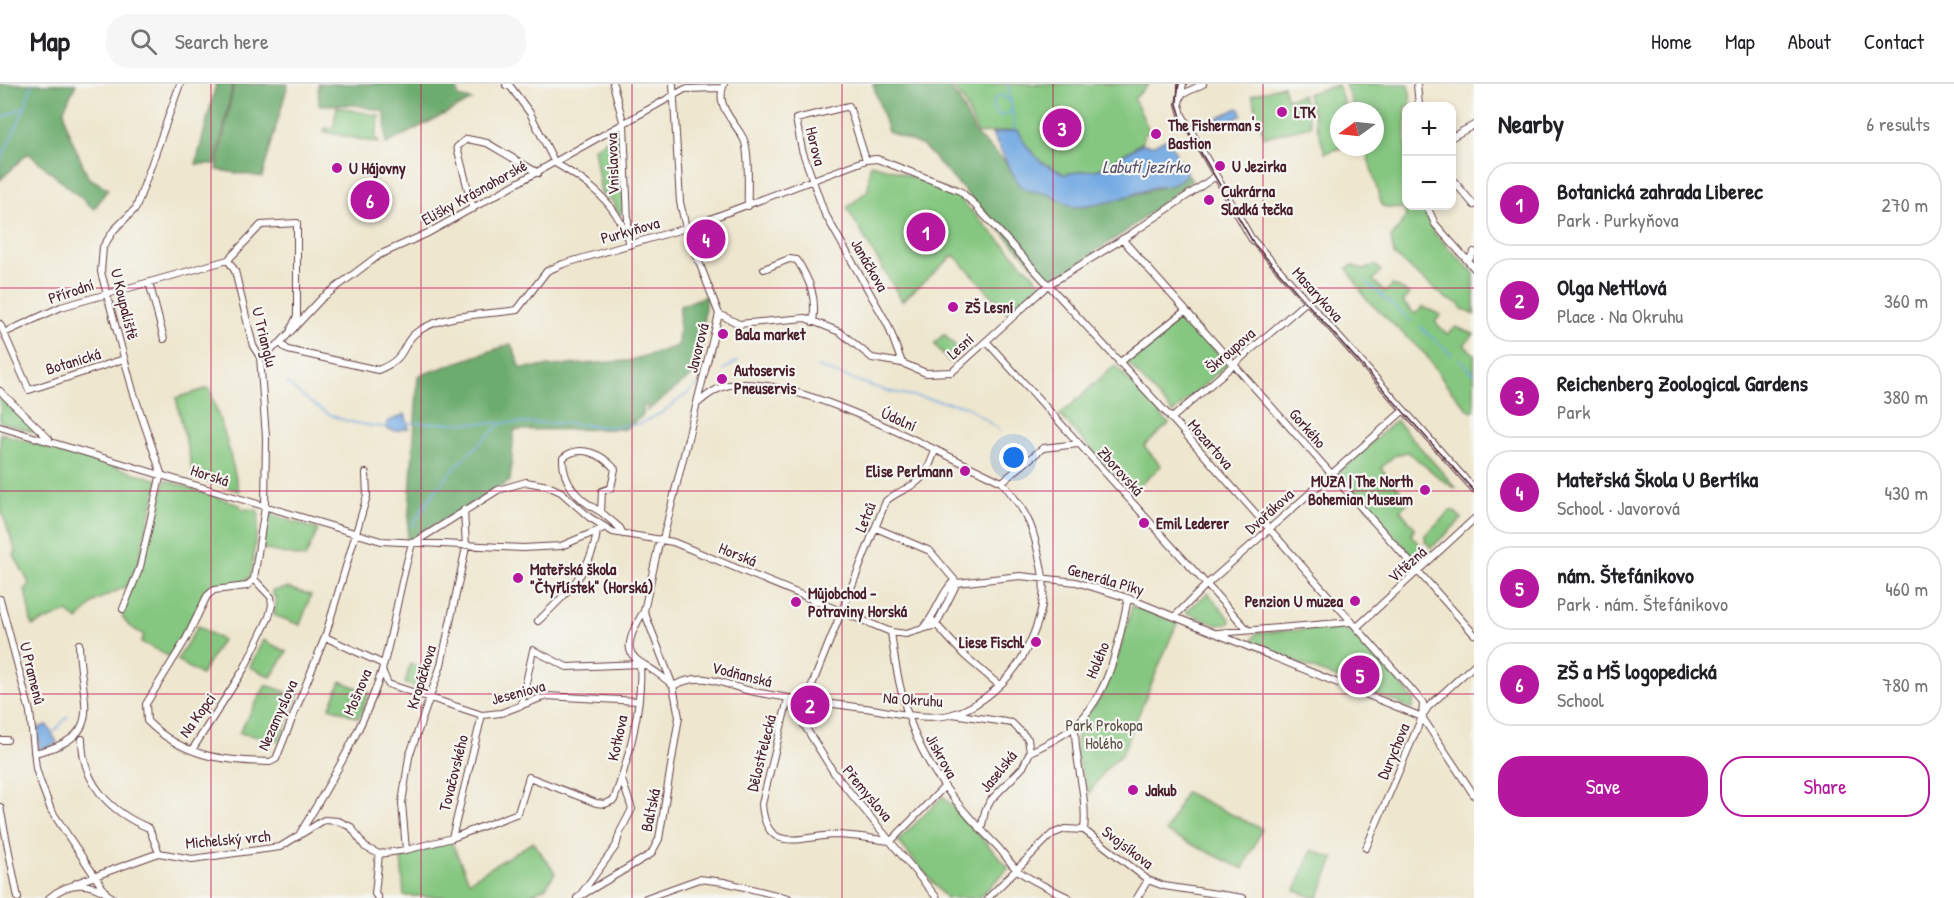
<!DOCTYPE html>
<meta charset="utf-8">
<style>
body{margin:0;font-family:"Patrick Hand",sans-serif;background:#f6f6f6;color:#202124}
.controls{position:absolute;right:18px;top:18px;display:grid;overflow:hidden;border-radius:12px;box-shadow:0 3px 9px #0003}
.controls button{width:54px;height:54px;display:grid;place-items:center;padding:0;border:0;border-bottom:2px solid #e0e0e0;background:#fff;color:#202124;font:30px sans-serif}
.compass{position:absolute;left:1330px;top:18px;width:54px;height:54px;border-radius:50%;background:#fff;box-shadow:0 3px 9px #0003;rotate:255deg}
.you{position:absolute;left:1014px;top:374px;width:21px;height:21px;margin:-15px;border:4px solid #fff;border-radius:50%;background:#1a73e8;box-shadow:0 0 0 9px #1a73e833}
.badge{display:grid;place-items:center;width:39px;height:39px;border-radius:50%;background:#b5179e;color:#fff;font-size:20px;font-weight:700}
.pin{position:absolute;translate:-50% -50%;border:3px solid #fff;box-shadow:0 2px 6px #0006}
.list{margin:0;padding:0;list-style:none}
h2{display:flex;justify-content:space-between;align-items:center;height:78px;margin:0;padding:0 24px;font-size:26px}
h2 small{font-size:20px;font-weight:400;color:#757577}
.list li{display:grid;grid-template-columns:39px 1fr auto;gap:18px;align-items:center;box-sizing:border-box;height:84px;margin:0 12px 12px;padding:0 12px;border:2px solid #e0e0e0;border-radius:24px}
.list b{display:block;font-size:22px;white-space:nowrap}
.list p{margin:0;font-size:20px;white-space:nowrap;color:#757577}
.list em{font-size:20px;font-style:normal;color:#757577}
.actions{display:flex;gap:12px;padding:18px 24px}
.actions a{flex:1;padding:14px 0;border:2px solid #b5179e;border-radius:24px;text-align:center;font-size:21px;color:#b5179e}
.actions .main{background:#b5179e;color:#fff}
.icon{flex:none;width:33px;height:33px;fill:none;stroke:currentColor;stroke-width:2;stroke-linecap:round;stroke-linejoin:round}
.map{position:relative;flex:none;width:1474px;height:814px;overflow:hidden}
header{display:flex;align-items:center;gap:36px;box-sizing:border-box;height:84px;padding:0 30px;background:#fff;border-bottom:2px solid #e0e0e0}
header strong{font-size:28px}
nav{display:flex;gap:33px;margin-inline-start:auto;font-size:21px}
.search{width:420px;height:54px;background:#f6f6f6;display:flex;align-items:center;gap:15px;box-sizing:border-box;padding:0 21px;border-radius:24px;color:#757577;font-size:22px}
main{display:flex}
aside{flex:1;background:#fff}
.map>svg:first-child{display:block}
.green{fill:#85c780;stroke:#687356;stroke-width:1.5}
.forest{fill:#6cac6e;stroke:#5b664c;stroke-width:1.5}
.water{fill:#75aae3;stroke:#606487;stroke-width:1.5}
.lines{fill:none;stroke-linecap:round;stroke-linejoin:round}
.stream{stroke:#75aae3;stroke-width:1.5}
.minor-casing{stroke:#633d43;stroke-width:8}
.minor{stroke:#fff;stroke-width:6}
.tram{stroke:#4a1f2b;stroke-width:1.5}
.grid{fill:none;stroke:#c2185b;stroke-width:1.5;stroke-opacity:0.55}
.poi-dot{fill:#b5179e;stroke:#f6f6f2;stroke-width:2}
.labels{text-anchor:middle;stroke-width:4.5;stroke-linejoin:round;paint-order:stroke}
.poi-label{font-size:16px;font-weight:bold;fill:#4a1f2b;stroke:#f6f6f2;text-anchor:start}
.street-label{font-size:16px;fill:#4a1f2b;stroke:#f6f6f2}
.park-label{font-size:16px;fill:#5c5144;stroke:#f6f6f2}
.water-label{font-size:18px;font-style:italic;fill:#59506b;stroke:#f6f6f2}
</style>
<header>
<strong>Map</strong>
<div class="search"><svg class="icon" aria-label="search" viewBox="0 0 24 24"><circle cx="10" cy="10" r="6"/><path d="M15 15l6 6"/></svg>Search here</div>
<nav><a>Home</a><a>Map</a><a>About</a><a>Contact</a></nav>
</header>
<main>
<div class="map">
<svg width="1474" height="814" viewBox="0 0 1474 814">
<rect width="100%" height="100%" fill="#f6f6f2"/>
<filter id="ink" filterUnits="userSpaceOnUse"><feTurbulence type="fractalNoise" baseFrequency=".0167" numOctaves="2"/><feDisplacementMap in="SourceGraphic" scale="12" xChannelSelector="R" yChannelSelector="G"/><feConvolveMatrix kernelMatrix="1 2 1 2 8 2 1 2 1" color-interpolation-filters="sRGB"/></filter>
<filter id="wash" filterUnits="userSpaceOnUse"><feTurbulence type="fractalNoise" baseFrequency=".008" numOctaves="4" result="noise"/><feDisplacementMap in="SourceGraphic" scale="24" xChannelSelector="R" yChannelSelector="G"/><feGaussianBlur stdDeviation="1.35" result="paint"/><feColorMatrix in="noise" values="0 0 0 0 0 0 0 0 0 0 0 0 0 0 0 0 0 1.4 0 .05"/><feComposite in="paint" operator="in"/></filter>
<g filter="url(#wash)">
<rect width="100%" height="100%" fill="#eee6ce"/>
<path class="green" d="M950,0h199l-15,15 16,33 -6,2 -1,8 -42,27 -37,5 -23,-12 -15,-17 -8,-15 -40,4 -16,-36z
M1345,0h64l2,22h-5v100h18l9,26 41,41v42l-13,-7 -1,-4 -13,-5 -53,-44 -3,-17 15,-21 -2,-8 -22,-3 -17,-59h10v-36h-20z
M1338,1l8,26h-7v36h6l-20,6 -18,-59z
M1283,2l4,13 15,-4 9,31 -47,11 -12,-42z
M337,23l43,9 -5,23 3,1v3l-54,-11 1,-4 8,1z
M621,48l4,80 -5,2 -7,-12 -12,-9 -7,-45z
M870,80l23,6 61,23 87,90 -33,30 -54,-58 -52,46 -55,-93 21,-18z
M1352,181l12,5 11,-5 6,6 -8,9 12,12 8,-7 17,9 -7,8 12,12 8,-7 18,8 -6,7 12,12 9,-7 18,7 -10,11 10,9v56l-3,2 -24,-26 -21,-31 -60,-56 -19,-31z
M1182,230l45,50 -54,49 -46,-51z
M944,250l17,18 -11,10 -16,-18z
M1115,281l54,59 -25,22 17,20 -30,27 -71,-78z
M209,304l17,50 13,53 -45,-14 -18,-79z
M0,312l35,34 -1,2 -34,-10z
M1396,336l61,69c-20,-10 -32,-25 -50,-37l-12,3 -14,13 28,33 -9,9 15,18 -4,7 14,15 -10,8 -78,-84z
M0,349l159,47 -23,90 -9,16 -32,15 -17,19 -11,-8 -35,14 -7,-37 5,-4 -16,-30 2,-3 -16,-45z
M166,396l74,25 2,4 15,1 2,5 -8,60c-9,12 -28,10 -42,12l-39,70 -29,-15 3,-7 -15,-9 -7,-10z
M1450,427h4l8,8 -31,29 -6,-7v-6z
M270,430l48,16 -13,28 -43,-9z
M287,504l24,7 -11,30 -26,-10 3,-19 -3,1 -2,-6z
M1208,509l22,26v4l-13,2 -32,-13z
M1132,522l45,17 -55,131 -18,17 -15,23 -13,-39 1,-26 24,-32 16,-37z
M198,542l24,14 -21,35 -24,-15z
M1342,543c22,8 55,54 72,73l-2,9 -157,-64 -3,-5 5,-7z
M263,556l24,12 -16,25 -21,-10z
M410,580l12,4 -5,19 -12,-3z
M341,597l28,12 -10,25 -29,-11z
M266,601l32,11 -19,45 -40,-8z
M1185,708l77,37 -19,40 -77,-37z
M943,712l66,72 -31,30h-32l-48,-57z
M451,757l18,40 64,-39 22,31 -9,14 -21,11 -121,-2 -3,-39z
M1312,766l22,9 -16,39 -23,-7z"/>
<path class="forest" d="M0,0h76l-12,25 3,19 21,49 20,12 -14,20 -66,-56 -28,27z
M216,0h17l-17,80h-20z
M234,0h54l-26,93 -45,-7z
M318,0h139l1,13 14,3 -86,44 -1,-32 -29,-7h-37z
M873,0h74l12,16 17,35 29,26 14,24 9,5 20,4 25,13 18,-1 86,-23 10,-10 5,7 -67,52 -72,48 -7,-1 -123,-133 -35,-14z
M706,212l-7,74 -52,41 1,-5 -4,-1 -1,10 -18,14 -111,1 -4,51 -103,60 11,-165 93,-32 10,24 107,-7 50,-15 2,-40z"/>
<path class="water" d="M1237,24l4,2 1,5 -17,9h-7v-6z
M1018,46l8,15 15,17 23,12 36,-5 41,-25 13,1 13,-7 20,35 -10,10 -10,3 -12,1 -45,15 -37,5 -25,-13 -20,-4 -9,-5 -27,-51z
M405,330l4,14 -14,3 -9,-2 1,-7z
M47,641l10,17 -7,5 -11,2 -1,-21z"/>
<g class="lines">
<path class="stream" d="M1008,0l7,46
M1012,18l-11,-7 -6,4 -3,7 6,10 8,-1 7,-6
M0,34l25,-11 7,-23
M0,78l25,-55
M1366,198l45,39
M1420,243l32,28
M1459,275l15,15
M817,283l70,24 79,15 35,25
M723,286l15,-9
M286,298c34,31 53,42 99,45
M408,339h153l50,4 28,-3 24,-12 35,-27
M412,442c22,-40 54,-71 88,-101
M53,649l15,-17"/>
</g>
</g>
<g filter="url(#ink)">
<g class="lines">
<g class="minor-casing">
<path id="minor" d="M613,0l11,41 5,120
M724,0c-10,23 12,38 20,56 6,13 3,50 4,66
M1183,0l-4,20 3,11 69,123 223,251
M1417,0l2,22
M506,1l4,1 20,27 25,50
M1183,10l20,-10
M1452,53l22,-12
M866,76l-17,-54 -53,13 6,31 22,62 64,113 14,38
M555,79c30,17 61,39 71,73
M1452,95l22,26
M1427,122l8,18 39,44
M473,125l-16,-62 10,-8 20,4 51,30
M1122,155l352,395
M228,176l7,11 18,75 7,11 6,80 -1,70 -11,72 -7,7 -33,4 -7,6 -21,43 -40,65 1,17c36,36 76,40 123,41l6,-3 49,-122 42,-141 -1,-23
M228,176l33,-35 36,-2v93l-6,13
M1468,177l6,-9
M764,185l25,-10 8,1c13,21 20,37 16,62
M149,198l15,57
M719,230l20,10 66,-6 35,14 32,26 30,5 24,10 26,-1 96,-87 83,-51 85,-58
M0,240l29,66 95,-31
M4,249l57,-26 167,-47
M986,257l260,287
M280,259l8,7 90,20c31,-12 22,-26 39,-38 27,-19 69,-17 100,-22l30,-39 16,-7 123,-36 180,-68 11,-1 83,32 12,11 201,218 238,269 12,14 -1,14
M260,273l20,-14 42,-45 57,-43 49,-22 257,-144 37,-1
M1119,279l66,-52
M0,307l49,48
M698,319c8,-7 20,-16 31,-18 69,-11 208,67 273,97l41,-34 35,-4
M1171,335l136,-118
M0,343l381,114 142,7 38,-2 43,-18
M161,389l-28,-82 -32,-119 2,-25 11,-17 22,-22 44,-124
M601,428c-21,-11 -39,-28 -38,-54 17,-15 40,-3 52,11l-4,19 -9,3 -1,21 19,16 3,6
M876,444l54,23 27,32
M663,455l56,-225 -33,-86 -6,-26 -7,-118
M412,460l86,-54 28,-8 22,4 13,6 28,25 24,15 60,10 218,90 15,2 30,-9 21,-42
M957,499l63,-7 56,6 52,16 294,119
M0,515l30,113 6,56 4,13 11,29 55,83
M123,525l17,-42 21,-94
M644,527c-34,55 -1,44 29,75 31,-17 51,0 82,6 39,8 78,12 117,17 24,4 57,12 81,5 27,-7 59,-36 71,-60 13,-24 24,-56 18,-83 -8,-43 -12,-55 -40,-89
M1175,532l31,-31 198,-175
M932,536l33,36 34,29
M538,537c27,-25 55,-52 59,-90
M1357,543l117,-108
M922,545c15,-14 17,-34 32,-48
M891,548c12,98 35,143 105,213 7,7 13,17 20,24 14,12 36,20 53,29
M1218,549l134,-11
M325,553l58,27
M382,586l6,14 94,31 19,-2 45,-17 92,5
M788,615l-26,105c4,52 39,32 73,31 18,0 38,4 56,6l52,-53
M788,615l46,74 103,125
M806,616l80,-199c12,-11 31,-14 39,-28 5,-7 7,-15 10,-22
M521,622l12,-56 34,17 73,-3
M953,630l59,9 16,16 2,13 -7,15 -32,33 -6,11 -4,19
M1422,633l52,78
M1075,642c-1,35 13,69 9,104
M82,655c0,44 28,73 67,89l10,25
M0,656h7
M192,666l52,-81 25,-52 3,-12 -1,-8 -17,-18
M1030,668c15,-7 32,-15 45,-26 35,-33 44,-84 53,-128
M34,669c76,-16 45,-53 45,-109
M0,723l18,91
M299,751c30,-50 66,-109 83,-165 12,-41 17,-85 30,-126
M452,754l30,-123
M1366,764l56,-131 6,-10 46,-42
M406,766l-4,-47 7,-46 32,-92 25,-118 -2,-37
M76,799l83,-30 33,6 88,-12 44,-27 14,1 13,6 14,20 14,7 27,-4 46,-12 66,-25 11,-36 67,26 9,1 9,-4c14,-38 29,-95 26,-136
M581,810l35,-48 4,-14 12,-23 -10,-29
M49,814c22,-18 41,-17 64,0
M378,814l-3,-4 4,-40
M577,814l74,-44 8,-15 20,-122 -6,-31 -29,-75 16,-72
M646,814l53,-19 25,3 64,16
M988,814l64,-64 13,-5 19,1 64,50 16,6 79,12
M1137,814l11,-18"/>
</g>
<use href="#minor" class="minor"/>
<path class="tram" d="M1178,0l-1,20 5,16 72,124 220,247"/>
</g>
</g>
<path class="grid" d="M211,0v814M421,0v814M632,0v814M842,0v814M1053,0v814M1263,0v814M0,204h1474M0,407h1474M0,610h1474"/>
<g class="poi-dot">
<circle cx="1282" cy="28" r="6"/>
<circle cx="1156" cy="50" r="6"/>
<circle cx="1220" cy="82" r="6"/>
<circle cx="337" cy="84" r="6"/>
<circle cx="1209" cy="116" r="6"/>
<circle cx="953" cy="223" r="6"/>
<circle cx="723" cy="250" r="6"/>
<circle cx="722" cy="295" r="6"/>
<circle cx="965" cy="387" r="6"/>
<circle cx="1425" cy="406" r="6"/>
<circle cx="1144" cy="439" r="6"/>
<circle cx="518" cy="494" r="6"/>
<circle cx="1355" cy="517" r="6"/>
<circle cx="796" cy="518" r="6"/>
<circle cx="1036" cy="558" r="6"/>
<circle cx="1133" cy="706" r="6"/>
</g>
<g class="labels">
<g class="poi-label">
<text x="1294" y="34">LTK</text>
<text x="1168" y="47">The Fisherman's<tspan x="1168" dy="18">Bastion</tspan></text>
<text x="1232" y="88">U Jezirka</text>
<text x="349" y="90">U Hájovny</text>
<text x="1221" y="113">Cukrárna<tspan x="1221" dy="18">Sladká tečka</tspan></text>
<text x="965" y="229">ZŠ Lesní</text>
<text x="735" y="256">Bala market</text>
<text x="734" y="292">Autoservis<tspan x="734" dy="18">Pneuservis</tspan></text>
<text x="953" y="393" text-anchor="end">Elise Perlmann</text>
<text x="1413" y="403" text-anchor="end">MUZA | The North<tspan x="1413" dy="18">Bohemian Museum</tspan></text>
<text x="1156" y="445">Emil Lederer</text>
<text x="530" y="491">Mateřská škola<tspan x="530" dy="18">"Čtyřlístek" (Horská)</tspan></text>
<text x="808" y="515">Můjobchod -<tspan x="808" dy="18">Potraviny Horská</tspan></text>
<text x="1343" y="523" text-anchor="end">Penzion U muzea</text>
<text x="1024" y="564" text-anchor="end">Liese Fischl</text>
<text x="1145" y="712">Jakub</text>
</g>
<g class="street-label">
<text transform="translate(816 62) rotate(76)" y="6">Horova</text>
<text transform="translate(612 80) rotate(-92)" y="6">Vnislavova</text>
<text transform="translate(474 108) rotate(-29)" y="6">Elišky Krásnohorské</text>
<text transform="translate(630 146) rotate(-16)" y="6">Purkyňova</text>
<text transform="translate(870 181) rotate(60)" y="6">Janáčkova</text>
<text transform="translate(71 207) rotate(-19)" y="6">Přírodní</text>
<text transform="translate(1318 210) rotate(48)" y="6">Masarykova</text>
<text transform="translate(125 220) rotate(76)" y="6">U Koupaliště</text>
<text transform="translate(265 253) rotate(76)" y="6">U Trianglu</text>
<text transform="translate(960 262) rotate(-42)" y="6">Lesní</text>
<text transform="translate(697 264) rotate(-76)" y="6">Javorová</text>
<text transform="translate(1230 266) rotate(-41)" y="6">Škroupova</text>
<text transform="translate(73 277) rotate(-17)" y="6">Botanická</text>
<text transform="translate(899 335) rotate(24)" y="6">Údolní</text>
<text transform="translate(1308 344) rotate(49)" y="6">Gorkého</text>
<text transform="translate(1211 360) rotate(49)" y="6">Mozartova</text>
<text transform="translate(1121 387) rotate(48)" y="6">Zborovská</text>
<text transform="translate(210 391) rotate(18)" y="6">Horská</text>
<text transform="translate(1269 427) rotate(-42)" y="6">Dvořákova</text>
<text transform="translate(865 433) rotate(-68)" y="6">Letců</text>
<text transform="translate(738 470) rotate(22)" y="6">Horská</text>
<text transform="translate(1407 480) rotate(-42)" y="6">Vítězná</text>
<text transform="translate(1106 495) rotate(16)" y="6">Generála Píky</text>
<text transform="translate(1097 576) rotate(-68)" y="6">Holého</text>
<text transform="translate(33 589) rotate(76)" y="6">U Pramenů</text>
<text transform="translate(742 590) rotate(14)" y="6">Vodňanská</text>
<text transform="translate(421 593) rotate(-73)" y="6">Kropáčkova</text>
<text transform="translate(357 608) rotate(-67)" y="6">Mošnova</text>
<text transform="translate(518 608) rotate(-15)" y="6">Jeseniova</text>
<text transform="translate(913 615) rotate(4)" y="6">Na Okruhu</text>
<text transform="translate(197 631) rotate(-54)" y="6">Na Kopci</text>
<text transform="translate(277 631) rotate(-66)" y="6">Nezamyslova</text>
<text transform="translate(617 654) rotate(-78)" y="6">Kotkova</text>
<text transform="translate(1393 667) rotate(-67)" y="6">Durychova</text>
<text transform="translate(761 669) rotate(-76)" y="6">Dělostřelecká</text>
<text transform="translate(942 672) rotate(61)" y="6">Jiskrova</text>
<text transform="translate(998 687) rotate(-51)" y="6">Jaselská</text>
<text transform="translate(453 689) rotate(-76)" y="6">Tovačovského</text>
<text transform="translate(868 709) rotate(50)" y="6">Přemyslova</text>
<text transform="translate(650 726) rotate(-78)" y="6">Baltská</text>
<text transform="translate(228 755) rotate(-5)" y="6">Michelský vrch</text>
<text transform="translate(1128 763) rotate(37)" y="6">Svojsíkova</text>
</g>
<g class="park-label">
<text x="1104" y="647">Park Prokopa<tspan x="1104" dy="18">Holého</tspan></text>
</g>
<g class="water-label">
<text x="1146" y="89">Labutí jezírko</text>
</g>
</g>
</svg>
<div class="controls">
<button>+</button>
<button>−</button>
</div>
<svg class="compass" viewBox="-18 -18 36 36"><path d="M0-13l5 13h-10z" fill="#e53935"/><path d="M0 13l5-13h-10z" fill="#757577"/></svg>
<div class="you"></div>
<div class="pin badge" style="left:926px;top:148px">1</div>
<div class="pin badge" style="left:810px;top:621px">2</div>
<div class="pin badge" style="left:1062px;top:44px">3</div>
<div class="pin badge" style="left:706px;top:155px">4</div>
<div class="pin badge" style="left:1360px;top:591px">5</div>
<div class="pin badge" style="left:370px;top:116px">6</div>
</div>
<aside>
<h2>Nearby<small>6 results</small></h2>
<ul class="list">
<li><span class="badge">1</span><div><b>Botanická zahrada Liberec</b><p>Park · Purkyňova</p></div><em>270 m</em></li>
<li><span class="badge">2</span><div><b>Olga Nettlová</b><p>Place · Na Okruhu</p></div><em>360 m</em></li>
<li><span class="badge">3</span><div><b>Reichenberg Zoological Gardens</b><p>Park</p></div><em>380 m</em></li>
<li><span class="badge">4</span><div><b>Mateřská Škola U Bertíka</b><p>School · Javorová</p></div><em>430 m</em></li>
<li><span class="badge">5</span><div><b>nám. Štefánikovo</b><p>Park · nám. Štefánikovo</p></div><em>460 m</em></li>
<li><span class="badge">6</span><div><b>ZŠ a MŠ logopedická</b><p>School</p></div><em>780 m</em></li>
</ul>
<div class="actions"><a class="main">Save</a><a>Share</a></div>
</aside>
</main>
